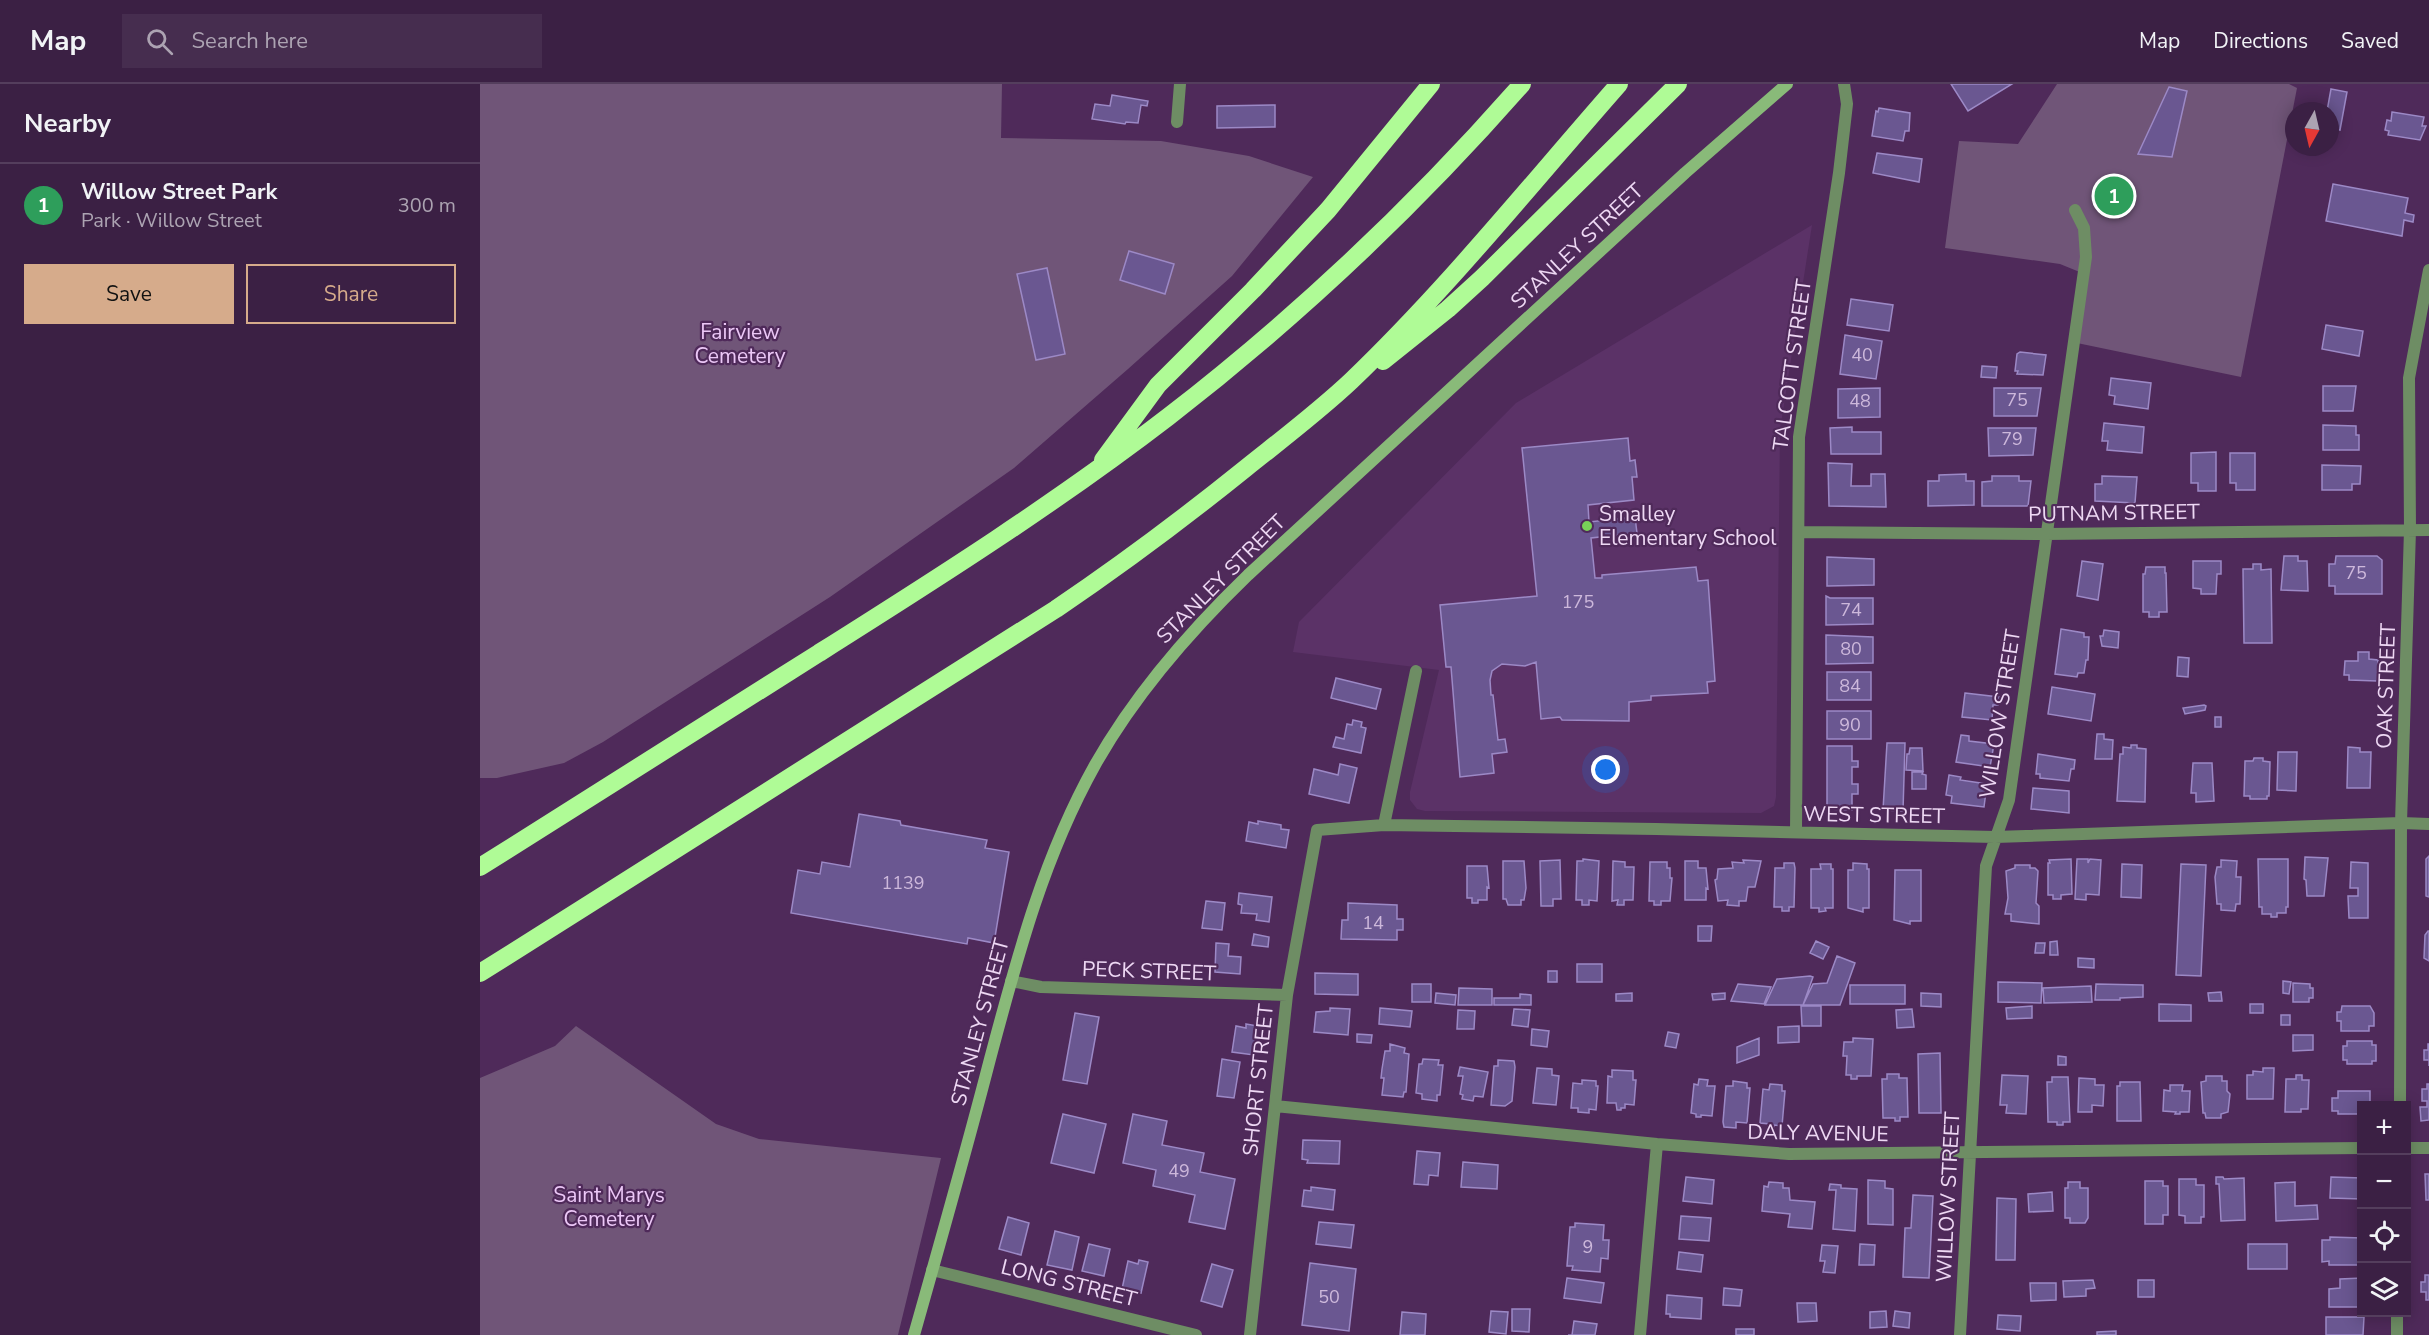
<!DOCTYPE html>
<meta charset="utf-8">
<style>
body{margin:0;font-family:"Nunito Sans",sans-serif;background:#462d4f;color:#f1f3f6}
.controls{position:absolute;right:18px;bottom:18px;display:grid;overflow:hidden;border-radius:0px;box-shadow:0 3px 15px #0003}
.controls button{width:54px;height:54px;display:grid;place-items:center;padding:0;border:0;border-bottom:2px solid #543e5d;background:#3b2044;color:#f1f3f6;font:30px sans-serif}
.compass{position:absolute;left:1805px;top:18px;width:54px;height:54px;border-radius:50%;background:#3b2044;box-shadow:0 3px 15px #0003;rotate:188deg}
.you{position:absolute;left:1126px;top:686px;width:21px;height:21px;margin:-15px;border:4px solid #fff;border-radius:50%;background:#1a73e8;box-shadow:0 0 0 9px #1a73e833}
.badge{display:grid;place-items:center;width:39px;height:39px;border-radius:50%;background:#d6ab8b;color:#fff;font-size:20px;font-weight:700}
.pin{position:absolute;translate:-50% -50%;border:3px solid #fff;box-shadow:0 2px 6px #0006}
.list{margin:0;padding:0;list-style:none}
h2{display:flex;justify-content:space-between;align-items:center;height:78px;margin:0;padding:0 24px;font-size:26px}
h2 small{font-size:20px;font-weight:400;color:#aca3b2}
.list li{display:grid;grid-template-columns:39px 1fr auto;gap:18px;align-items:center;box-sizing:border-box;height:84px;padding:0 24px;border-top:2px solid #543e5d}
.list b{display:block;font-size:22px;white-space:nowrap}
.list p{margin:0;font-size:20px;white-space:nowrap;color:#aca3b2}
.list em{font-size:20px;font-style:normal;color:#aca3b2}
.actions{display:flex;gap:12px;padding:18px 24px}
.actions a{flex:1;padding:14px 0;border:2px solid #d6ab8b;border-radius:0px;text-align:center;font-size:21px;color:#d6ab8b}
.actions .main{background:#d6ab8b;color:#111}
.icon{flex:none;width:33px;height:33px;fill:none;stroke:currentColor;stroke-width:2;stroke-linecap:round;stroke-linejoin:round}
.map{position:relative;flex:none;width:1949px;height:1251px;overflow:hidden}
header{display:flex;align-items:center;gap:36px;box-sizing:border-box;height:84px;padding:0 30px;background:#3b2044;border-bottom:2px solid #543e5d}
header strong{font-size:28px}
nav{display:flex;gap:33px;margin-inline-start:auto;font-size:21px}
.search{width:420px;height:54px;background:#462d4f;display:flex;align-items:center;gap:15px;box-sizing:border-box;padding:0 21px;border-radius:0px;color:#aca3b2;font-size:22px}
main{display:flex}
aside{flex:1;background:#3b2044}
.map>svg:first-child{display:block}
.built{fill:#5b3267}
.green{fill:#705578}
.building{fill:#6a5791;stroke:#9c89c6;stroke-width:1.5}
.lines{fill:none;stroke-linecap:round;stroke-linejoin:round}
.street{stroke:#6e8d64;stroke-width:12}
.secondary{stroke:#89ba79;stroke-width:12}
.highway{stroke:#affb96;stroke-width:18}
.poi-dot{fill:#78d258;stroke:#4f2a5a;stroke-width:2}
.labels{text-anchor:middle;stroke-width:4.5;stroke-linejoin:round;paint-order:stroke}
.number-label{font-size:18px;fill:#cdb8db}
.street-label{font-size:21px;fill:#eed8f4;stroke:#4f2a5a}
.park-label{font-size:21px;fill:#ecc8f7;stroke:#4f2a5a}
.poi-label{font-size:21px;fill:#eed8f4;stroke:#4f2a5a;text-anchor:start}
</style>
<header>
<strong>Map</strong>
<div class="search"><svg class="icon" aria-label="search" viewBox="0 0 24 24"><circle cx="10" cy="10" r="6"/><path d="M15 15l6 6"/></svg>Search here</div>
<nav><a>Map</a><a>Directions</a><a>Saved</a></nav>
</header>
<main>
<aside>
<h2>Nearby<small></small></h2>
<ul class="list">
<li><span class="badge" style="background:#2e9e5b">1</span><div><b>Willow Street Park</b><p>Park · Willow Street</p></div><em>300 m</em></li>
</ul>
<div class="actions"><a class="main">Save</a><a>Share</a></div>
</aside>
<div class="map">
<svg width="1949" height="1251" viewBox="0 0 1949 1251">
<rect width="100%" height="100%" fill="#4f2a5a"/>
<path class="built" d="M1332,141l-32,205 -4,367 -2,9 -13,7 -336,-2 -8,-2 -7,-9v-8l29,-122 -146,-18 6,-30 217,-219z"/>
<path class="green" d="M0,0h522l-1,54 160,3 88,15 64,21 -81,99 -104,93 -114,99 -184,129 -227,145 -39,21 -67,15h-17z
M1577,0h232l8,4 -56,289 -164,-34 10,-68 -27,-11 -115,-16 14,-107 59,3z
M96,942l140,98 43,15 182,19 -43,177h-418v-257l75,-32z"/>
<path class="building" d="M1471,0h61l-44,27z
M1689,3l18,4 -15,66 -34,-3z
M1851,5l16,3 -7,38 -10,-2v-17h-3z
M632,11l36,6 -1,5 -6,-1 -3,18 -12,-1 -1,2 -33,-5 3,-15 15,2z
M795,21v22l-58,1v-22z
M1399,24l31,5 -1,18h-4l-2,10 -31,-5 4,-25 2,1z
M1912,28l32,5 -2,9h4l-6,14 -32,-5 1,-4 -4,-1 2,-10 4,1z
M1397,69l45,6 -3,23 -46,-9z
M1853,100l75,14 -3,15 9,2 -1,7 -9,-2 -2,16 -76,-15z
M649,167l45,13 -9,30 -45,-14z
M567,184l18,86 -29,6 -19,-86z
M1371,215l42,6 -4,26 -42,-6z
M1846,241l37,6 -4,25 -37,-7z
M1365,251l37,6 -6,38 -36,-5z
M1540,268l26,3 -3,20 -26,-1 1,-3h-3l2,-17z
M1502,282l15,1 -1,11 -15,-1z
M1631,294l40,5 -3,26 -34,-5 1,-8 -6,-1z
M1843,302h33l-3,25h-30z
M1400,304v29l-42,1v-29z
M1514,304h47l-4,28h-43z
M1624,339l40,4 -2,26 -35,-3 1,-9h-6z
M1843,341l33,1v9h3v15h-36z
M1372,343v5h29v22h-50l-1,-26z
M1508,344h48l-3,27 -44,1z
M1148,354l2,23 5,-1 2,17h-5l2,23 -46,5 1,17 46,-5 2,16 -46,5 4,40h7v-3l94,-8 2,14 10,-1 7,101 -8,1 1,11 -57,3v4l-22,2v19l-67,-1 -2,-3 -19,2 -5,-57 -11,4 -23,-2 -10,7 -2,9 1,15h2l5,45 7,-1 2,13 -15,2 2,19 -34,4 -9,-110h-5l-6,-62 97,-9 -15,-148z
M1736,368v39h-18v-8h-7v-30z
M1750,369h25v37h-19v-7h-6z
M1348,379l24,1 -1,22h20v-12h14l1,33 -57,-1z
M1842,381l39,1 -1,18h-8v6h-30z
M1486,390v7h8v24l-46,1v-25h11v-6z
M1512,392h27v5h12l-3,25h-46v-24l10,-1z
M1622,392l35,1 -2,26 -40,-2v-17h7z
M1804,472h14v5h9l1,30 -27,-1z
M1856,472h41l5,4v34h-47v-8h-6v-22h6z
M1347,473l47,2v26l-47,1z
M1602,477l21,3 -5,36 -21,-4z
M1713,477h28v13h-4l-1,20h-15v-5l-8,-1z
M1773,480h8v6l10,-1 1,74h-28l-1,-74h10z
M1666,483h19v6h1l1,39h-8v5h-10v-5h-6v-38h2z
M1346,512l4,2h43v26l-47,1z
M1581,545l23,4v4h5l-1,23h-2l-2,13h-6l-1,4 -22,-3z
M1624,546l15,2 -1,16 -16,-2 -2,-10h3z
M1346,551l47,2v26l-47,1z
M1878,568h11v7l9,1 -1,21 -28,-1v-5h-5l1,-14h13z
M1698,573l11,1 -1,19 -11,-1z
M1347,588h44v28h-44z
M856,594l45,11 -5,20 -45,-11z
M1572,603l43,7 -4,27 -43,-7z
M1485,609l34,4 -1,8h-5l-1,15 -30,-3z
M1724,621l2,1 -1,4 -20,4 -2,-6z
M1347,627h44v28h-44z
M1735,633h6v10h-6z
M873,636l9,2 -1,5 5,1 -5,25 -28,-6 3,-10 8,2 3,-15 5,1z
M1617,650h7v5l9,1 -1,19h-17z
M1481,651l8,1v5l25,3 -4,23 -34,-5z
M1407,659h18l-2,68 -20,-1z
M1651,661h6v3l9,1 -1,53 -28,-1 3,-47h3v-7l8,1z
M1347,662h25v15h6v6h-6v17h6v10h-6v16l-25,-1z
M1868,663l12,1v4h11l-1,36h-23z
M1430,664h12l1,23 -17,-1 1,-16h2z
M1798,668h19l-1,39 -19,-1z
M1558,670l37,6 -1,9h-3l-2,12 -29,-3v-4h-4z
M1774,674h9v3l7,1 -1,34h-2v3h-17v-3h-6l1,-35h8z
M1713,679h19l2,38 -18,1v-9h-5z
M860,680l17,4 -8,35 -40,-9 5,-25 24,6z
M1432,688h11l-1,2 4,1v14h-14z
M1469,691l12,2 -1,3 27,4 -3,23 -33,-4 1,-7 -6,-1z
M1553,704l36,3v22l-38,-4z
M379,730l41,7 1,4 86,15 -2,8 24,4 -15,91 -26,-5 -1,6 -176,-31 7,-43 22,4 2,-12 28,5z
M778,737l23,4v4l8,1 -3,18 -40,-7 3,-19 9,2z
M1949,772v41l-3,-1v-37z
M1825,773l23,1 -4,38h-17l-1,-16 -2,-1z
M1103,775l16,2 -2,40 -8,-1v5h-7v-5h-6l1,-39h6z
M1591,775l1,35 -11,1v4h-8v-4h-5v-32h2l-1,-3z
M1597,775h11v4l2,-4 11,1 -2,35 -13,-1v6l-11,-1z
M1778,775h30v48h-2v6h-9v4h-6v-3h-9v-7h-3z
M1080,776l1,39h-8v7h-12l-1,-45z
M1263,776l18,1 -6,26h-7l-2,14h-7v5l-12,-1 1,-5 -10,1 -3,-21 2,-1 1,-10 15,-1 -1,-6 12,1z
M1741,776l16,1 -1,16h5l-1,27h-4l-1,7 -14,-1v-6h-4l-2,-27 2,-10h4z
M1023,777h21l2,27 -2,12h-3v5h-13l-2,-6h-3z
M1133,777l12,1v5h9l-1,33h-9v5h-7l1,-5 -6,1z
M1205,777h13v7h8l2,21 -2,-1v12h-21z
M1170,778h17v6h3v10h2l-2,23h-9v4h-7v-4h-5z
M1871,778l17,1v55h-19l-1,-22h10v-8h-8z
M1304,779h10l1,5 -1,39h-5v4h-7v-4h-8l1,-39h9z
M1373,779l14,1v5h2v39h-6v4l-15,-4v-38h5z
M1340,780h11v5h2v39h-8l1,3 -7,1v-4h-8v-39h10z
M1642,780l20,1 -1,33 -20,-1z
M1701,780l25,1 -5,111 -25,-1z
M1535,781h15v3h5l3,3 -2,32 3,3v18l-28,-3v-7h-6l3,-16 -2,-27 9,-3z
M987,782h20l2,22 -2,-1v13h-9v3h-6v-5h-5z
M1415,786h26v51h-11v3l-16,-4z
M759,809l33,4 -3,25 -13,-2 1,-6 -16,-1 1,-8 -4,-1z
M726,817l19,2 -3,27 -20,-2z
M868,819l49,2v14h6v11h-6v10l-56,-1 1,-19h6z
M1218,842h14l-1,15h-13z
M1948,847h1v30l-5,-3 1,-23z
M774,850l15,3 -1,10 -16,-2z
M1336,857l13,6 -6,12 -13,-6z
M1577,857l1,14h-8v-13z
M736,859l13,1 -1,12 13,1 -1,17 -25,-2z
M1556,859h9l-1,10h-9z
M1357,872l18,7 -15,42h-37l10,-21 14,-1z
M1598,874l16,1v9l-16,-1z
M1097,880h25v18h-25z
M1068,887h9v11h-9z
M835,889l43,1v21l-43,-1z
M1330,892l3,1 -10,28h-38l12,-26z
M1803,897l8,1 -2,12 -6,-1z
M1518,898l44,1 -1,20 -43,-1z
M1813,899l17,1v4h3v10h-4v4h-16z
M932,900h19v18h-19z
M1258,900l33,3 -7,17 -33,-3z
M1616,900l47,1v12l-23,1v2h-25z
M1370,901h55v19h-55z
M1611,902l1,16 -48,1 -1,-15z
M979,904l33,1v16h-34z
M1741,908l1,9h-13l-1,-8z
M956,909l20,2 -1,10 -20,-2z
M1152,909v8h-16v-7z
M1245,909v6l-12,1 -1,-6z
M1441,909l20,1v13l-20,-1z
M1040,910l11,1v10h-37v-7h26z
M1679,920l32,1v16h-32z
M1770,920h13v9h-13z
M1321,922h20v20h-19z
M1552,922v12l-25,1 -1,-11z
M1862,922h28l4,7v13h-5v5h-28v-10h-4v-9h4z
M850,924l20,1 -2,26 -34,-3 2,-20 14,-1z
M900,924l32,3 -2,16 -31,-3z
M1034,925l16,1 -2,17 -16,-2z
M1432,925l2,18 -17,1 -1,-18z
M978,926l17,1 -1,18h-17z
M595,929l24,4 -12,67 -24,-4z
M1801,931h9v10h-9z
M766,940l12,2 -4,29 -22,-3 4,-26 10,2z
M1319,942v16l-21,1v-16z
M1052,945l17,2 -2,16 -16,-2z
M1188,948l11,2 -3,14 -11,-2z
M877,950l15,1 -1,8 -14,-1z
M1813,951h20v15l-20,1z
M1279,954v17l-22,8v-16z
M1373,954l20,1 -2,37h-14v3h-6v-4h-5l1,-19h-4l1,-14h9z
M1867,957h25v4h4v16h-4v3h-25v-4h-4v-14h4z
M910,960l15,4 -1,5 5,1 -3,38h-2l-1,5 -21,-2 2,-17h-3l1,-9 3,-18h5z
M1948,960h1v22v-6h-5v-10h4z
M1460,969l1,60h-22l-1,-59z
M1578,972l8,1v8h-8z
M742,975l18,3 -6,36 -17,-2z
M943,975l16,1 -1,5h5l-3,30h-3v6l-15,-2v-5l-6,-1 3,-29h3z
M1018,976l16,1 1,6 -3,34 -7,5 -14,-1 3,-39h4z
M980,983l28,5 -5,25 -9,-1 -1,5 -11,-2 1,-4 -3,-1 3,-18h-5z
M1057,984l15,1v6l7,1 -3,29 -23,-2z
M1783,984h11l-1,31h-26v-24h6v-4l10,1z
M1132,986l21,1v9h3l-2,25 -9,-1v4h-4v2h-4l-1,-7h-9l1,-27 4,1z
M1407,990h12v4h8l1,39h-8v4h-5v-3h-12l-1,-39h5z
M1522,991l26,1 -2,38 -20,-1 1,-8h-7z
M1816,991h6v5h7l-1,29h-7v3h-16l1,-33h10z
M1726,992h16v5h5v10l3,3 -2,18 -7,2v4h-15l-1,-5h-2l-2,-31 5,-1z
M1572,993h16l2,45h-7v3h-6v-3h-9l-1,-40h5z
M1599,994l16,1v6h9l-1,21 -11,-1v7h-14z
M1219,995l9,1 -1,6h8l-3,30 -11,-1v2h-5v-3l-5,-1 3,-29 4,1z
M1102,996l14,1v5h2l-2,24 -7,-1v4l-11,-1v-4h-7l2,-25 9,1z
M1253,997l14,2v5h3l-3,35 -11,-1v6l-12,-1 -1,-5 3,-36h7z
M1640,998h20l1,39h-24v-35h3z
M1290,1000l12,1v6h3l-3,35 -8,-1v4h-4v-5l-10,-1 3,-34 6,1z
M1947,1000h2v36l-8,1 -1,-14h7v-6h-5v-12h5z
M1690,1001h13l-1,6h8l-1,21h-9v2h-5l1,-2 -13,-1 1,-21 6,1z
M1858,1007h32v15h-8v8h-24v-3h-6v-13h6z
M583,1030l43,10 -12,49 -43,-10z
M653,1030l34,7 -5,24 42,8 -4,19 35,7 -10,50 -36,-7 6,-27 -42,-9 3,-16 -33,-7z
M823,1056l37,1 -1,23 -32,-1 1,-3 -6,-1z
M937,1067l23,2 -2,23 -9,-1 -1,10 -14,-1z
M983,1078l35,3 -1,24 -36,-2z
M1945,1090h4v26h-3z
M1206,1093l28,3 -2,24 -29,-3z
M1736,1093h7l1,2 20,-1 1,42 -24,1 -2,-37h-3z
M1851,1093l31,1v21l-32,-1z
M1699,1095h17v6h8v32h-3v6h-16v-7l-6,-1z
M1388,1096l17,1v7l8,1v36l-25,-1z
M1665,1097h18v5h5v29h-5v9h-18z
M1289,1098l14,1v5h6l1,12 25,2 -3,27 -24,-2 2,-13 -28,-3 2,-25 4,1z
M1588,1098h12v6h8v30l-3,5h-15v-5h-5v-30h3z
M1815,1098v24l22,-1 1,14 -42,2 -1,-38z
M1350,1100l11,1v3l16,1 -2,42 -22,-2 3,-39h-7z
M831,1103l24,3 -2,20 -31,-4 2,-16 7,1z
M1572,1108l1,19 -24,1 -1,-18z
M1433,1111l20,1 -4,82 -26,-1 2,-49h6z
M1517,1114l19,1 -1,61h-19z
M1201,1132l30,2 -2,23 -30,-2z
M528,1133l21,6 -8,32 -22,-6z
M839,1138l35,3 -3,23 -35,-4z
M1095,1139l29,2 -1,15h6l-1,19 -7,-1 -1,14 -28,-2 1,-4h-6l3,-39h5z
M575,1147l24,6 -7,33 -25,-5z
M1850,1153l32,1v27h-33v-4l-7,1v-22h8z
M609,1160l21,5 -6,27 -22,-5z
M1380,1160l15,1 -1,20h-15z
M1768,1160h39v25h-39z
M1342,1161l16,1 -3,27 -12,-1 2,-11h-5z
M1199,1168l24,3 -2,17 -24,-3z
M659,1176l9,2 -7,31 -19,-4 6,-28 10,3z
M830,1179l46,6 -7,62 -47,-6z
M732,1180l21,6 -11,37 -21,-6z
M1945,1191h4v25h-3v-8h-5v-10h4z
M1087,1194l37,5 -3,20 -37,-5z
M1882,1194v29h-33v-18l11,-1v-9z
M1658,1196h16v17h-16z
M1583,1197l30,-1 2,8 -9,1v7l-22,1z
M1550,1199h26v17l-25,1z
M1244,1204l18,2 -2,16 -17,-1z
M1187,1211l35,3 -1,21 -31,-2v-3h-4z
M1317,1219h19l1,18 -19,1z
M1032,1225h18l-1,23 -17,-1z
M1011,1227l17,1 -2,22 -17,-2z
M1406,1227l1,16 -17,1v-16z
M1415,1227l15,2 -1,15 -16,-2z
M922,1228l24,2 -1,21h-25z
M1518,1231l23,1 -1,15 -23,-2z
M1846,1233h38l-1,18h-37z
M1094,1237l23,3 -2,11h-27h4z
M1256,1245h18v6h-18z
M1636,1247v4h-19v-3z"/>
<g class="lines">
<path class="street" d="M697,38l3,-38
M1319,448l247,2 383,-4
M904,741l32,-154
M1316,748l3,-395 40,-264 8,-69 -3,-20
M531,897l30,6 246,8
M795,1022l382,38 132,10 573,-6
M1920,1022l1,-283 9,-293 -1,-152 20,-108
M1926,1064h23
M452,1186l264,65
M770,1251l37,-340 30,-165 67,-5 272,4 339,8 406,-14 28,1
M1160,1251l17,-191
M1480,1251l26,-469 23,-66 77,-543 -2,-29 -9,-18
M1917,1251v-23"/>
<path class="secondary" d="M434,1251c26,-92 52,-183 76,-276 27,-101 53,-201 105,-294 40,-71 94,-133 153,-190l437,-402 102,-89"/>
<path class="highway" d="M903,277l65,-52 34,-31 196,-194
M623,376l55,-75 95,-95 75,-80 103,-126
M0,783c113,-72 226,-143 339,-214 119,-75 237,-150 349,-236 128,-99 247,-211 354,-333
M0,889l576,-364c65,-44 128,-91 190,-141 35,-28 72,-56 105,-87 96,-92 180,-197 268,-297"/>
</g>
<circle class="poi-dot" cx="1107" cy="442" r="6"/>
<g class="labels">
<g class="number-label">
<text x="1382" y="277">40</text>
<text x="1537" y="322">75</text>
<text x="1380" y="323">48</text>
<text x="1532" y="361">79</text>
<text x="1876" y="495">75</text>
<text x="1098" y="524">175</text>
<text x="1371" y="532">74</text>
<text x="1371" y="571">80</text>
<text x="1370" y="608">84</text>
<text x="1370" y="647">90</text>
<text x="423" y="805">1139</text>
<text x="893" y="845">14</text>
<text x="699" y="1093">49</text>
<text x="1108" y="1169">9</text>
<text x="849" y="1219">50</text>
</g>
<g class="street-label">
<text transform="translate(1097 162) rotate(-43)" y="7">STANLEY STREET</text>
<text transform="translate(1312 281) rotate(-82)" y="7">TALCOTT STREET</text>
<text transform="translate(1634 429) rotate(-1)" y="7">PUTNAM STREET</text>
<text transform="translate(741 495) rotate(-45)" y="7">STANLEY STREET</text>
<text transform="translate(1906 602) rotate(-88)" y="7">OAK STREET</text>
<text transform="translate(1520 630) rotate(-81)" y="7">WILLOW STREET</text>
<text transform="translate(1394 731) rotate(1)" y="7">WEST STREET</text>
<text transform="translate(669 887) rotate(2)" y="7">PECK STREET</text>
<text transform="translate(500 938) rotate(-75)" y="7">STANLEY STREET</text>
<text transform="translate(778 996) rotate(-84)" y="7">SHORT STREET</text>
<text transform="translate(1338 1049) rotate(1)" y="7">DALY AVENUE</text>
<text transform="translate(1468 1113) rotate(-87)" y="7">WILLOW STREET</text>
<text transform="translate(589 1199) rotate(14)" y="7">LONG STREET</text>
</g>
<g class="park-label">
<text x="260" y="255">Fairview<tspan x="260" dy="24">Cemetery</tspan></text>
<text x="129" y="1118">Saint Marys<tspan x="129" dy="24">Cemetery</tspan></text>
</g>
<g class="poi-label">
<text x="1119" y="437">Smalley<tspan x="1119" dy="24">Elementary School</tspan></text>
</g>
</g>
</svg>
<div class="controls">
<button>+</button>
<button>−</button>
<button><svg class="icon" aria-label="locate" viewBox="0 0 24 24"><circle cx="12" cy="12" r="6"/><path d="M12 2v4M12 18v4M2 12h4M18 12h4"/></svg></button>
<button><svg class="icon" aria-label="layers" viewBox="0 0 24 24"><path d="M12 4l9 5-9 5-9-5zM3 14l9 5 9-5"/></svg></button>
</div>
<svg class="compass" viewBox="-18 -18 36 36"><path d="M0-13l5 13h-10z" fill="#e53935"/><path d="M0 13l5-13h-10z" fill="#aca3b2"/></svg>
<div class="you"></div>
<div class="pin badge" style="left:1634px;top:112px;background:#2e9e5b">1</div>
</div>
</main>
